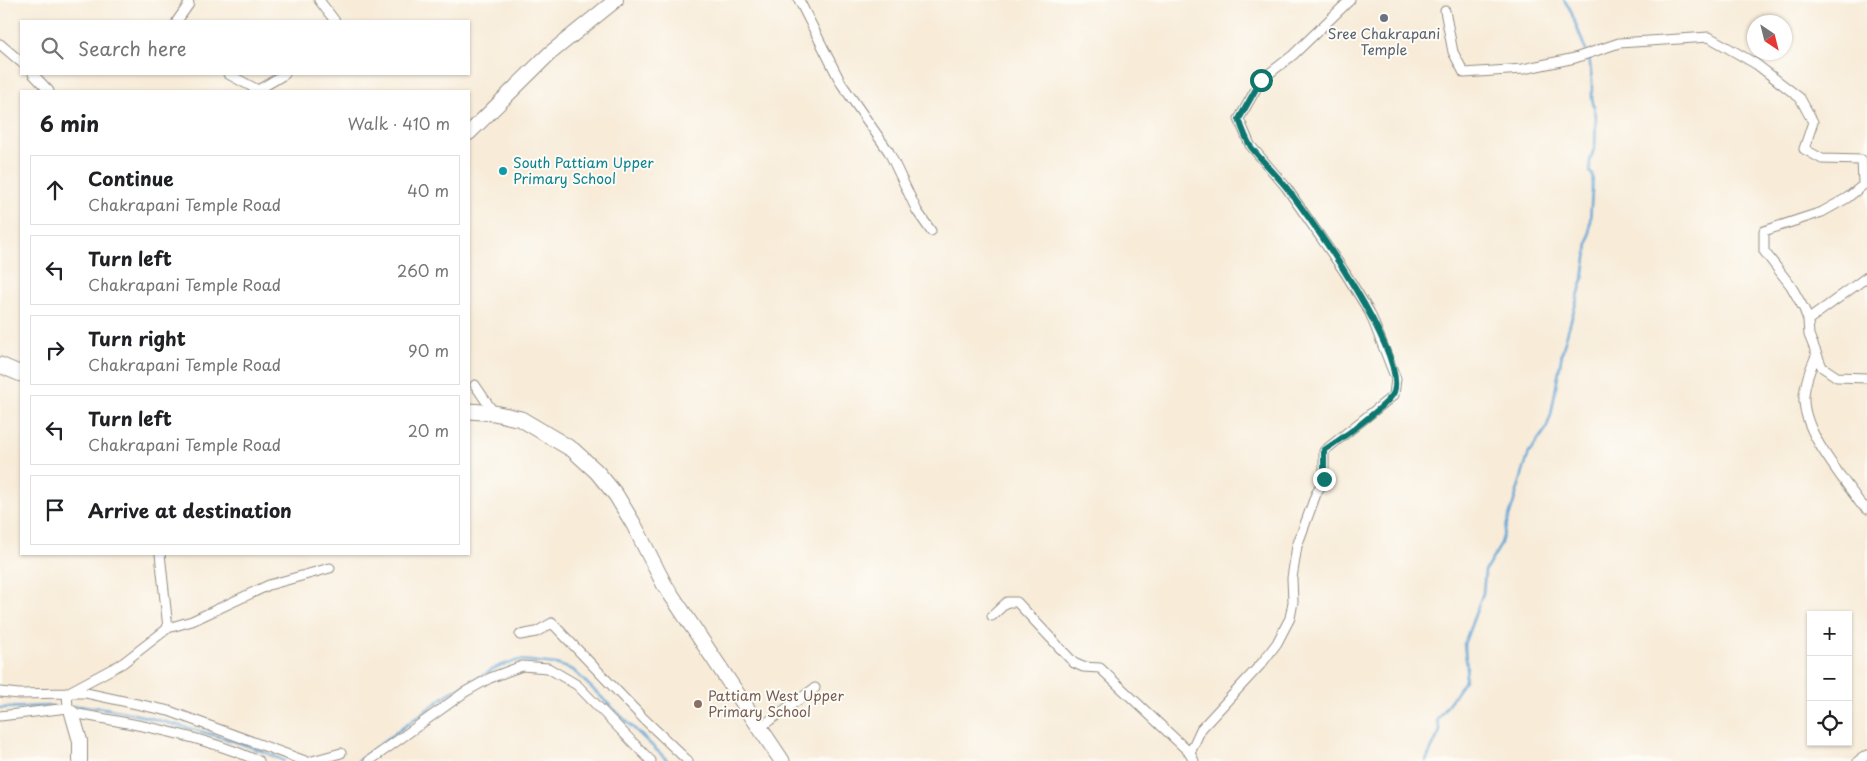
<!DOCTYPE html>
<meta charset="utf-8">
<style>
body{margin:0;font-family:"Playpen Sans",sans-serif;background:#f6f6f6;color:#202124}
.controls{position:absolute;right:15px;bottom:15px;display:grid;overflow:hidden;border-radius:0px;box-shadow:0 1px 4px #0004}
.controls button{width:45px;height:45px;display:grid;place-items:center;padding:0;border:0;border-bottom:1px solid #e0e0e0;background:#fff;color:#202124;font:25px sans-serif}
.compass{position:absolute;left:1747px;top:15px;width:45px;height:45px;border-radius:50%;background:#fff;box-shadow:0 1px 4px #0004;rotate:145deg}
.stop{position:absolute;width:15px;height:15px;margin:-11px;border:4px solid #0f766e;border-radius:50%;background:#fff}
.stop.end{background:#0f766e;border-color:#fff;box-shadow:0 1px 5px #0008}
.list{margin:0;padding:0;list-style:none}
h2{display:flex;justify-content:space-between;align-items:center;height:65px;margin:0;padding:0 20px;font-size:21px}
h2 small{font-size:16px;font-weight:400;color:#757577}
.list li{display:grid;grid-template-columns:32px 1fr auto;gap:15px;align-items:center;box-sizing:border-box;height:70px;margin:0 10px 10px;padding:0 10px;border:1px solid #e0e0e0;border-radius:0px}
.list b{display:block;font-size:19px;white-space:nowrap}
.list p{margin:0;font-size:16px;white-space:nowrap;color:#757577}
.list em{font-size:16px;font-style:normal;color:#757577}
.icon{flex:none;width:28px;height:28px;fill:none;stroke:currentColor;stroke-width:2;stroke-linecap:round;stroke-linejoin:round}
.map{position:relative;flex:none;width:1867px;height:761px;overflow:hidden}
.search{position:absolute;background:#fff;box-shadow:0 1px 4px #0004;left:20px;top:20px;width:450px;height:55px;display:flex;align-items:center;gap:12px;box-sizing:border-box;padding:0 18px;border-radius:0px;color:#757577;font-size:19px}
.panel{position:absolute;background:#fff;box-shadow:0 1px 4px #0004;left:20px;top:90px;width:450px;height:465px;border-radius:0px}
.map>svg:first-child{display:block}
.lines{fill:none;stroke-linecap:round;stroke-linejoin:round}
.stream{stroke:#61a5d6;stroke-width:2.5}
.street-casing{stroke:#928c82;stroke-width:11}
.secondary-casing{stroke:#928c82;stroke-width:16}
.primary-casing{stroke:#928c82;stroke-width:17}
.street{stroke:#fff;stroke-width:9}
.secondary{stroke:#fff;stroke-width:14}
.primary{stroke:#fff;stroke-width:15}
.route{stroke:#0f766e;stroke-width:6}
.worship-dot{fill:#6b7280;stroke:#fdfcf7;stroke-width:2}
.culture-dot{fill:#0f9aa8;stroke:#fdfcf7;stroke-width:2}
.education-dot{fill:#8d6e63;stroke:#fdfcf7;stroke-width:2}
.labels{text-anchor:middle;stroke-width:4;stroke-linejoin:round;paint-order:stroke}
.worship-label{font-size:14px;fill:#5b616d;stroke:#fdfcf7}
.culture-label{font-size:14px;fill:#0d838f;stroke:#fdfcf7;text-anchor:start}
.education-label{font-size:14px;fill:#785e54;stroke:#fdfcf7;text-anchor:start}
</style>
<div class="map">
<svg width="1867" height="761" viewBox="0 0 1867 761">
<rect width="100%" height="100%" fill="#fdfcf7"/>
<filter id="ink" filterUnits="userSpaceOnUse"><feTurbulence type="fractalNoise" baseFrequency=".02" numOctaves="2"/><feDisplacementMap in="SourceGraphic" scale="10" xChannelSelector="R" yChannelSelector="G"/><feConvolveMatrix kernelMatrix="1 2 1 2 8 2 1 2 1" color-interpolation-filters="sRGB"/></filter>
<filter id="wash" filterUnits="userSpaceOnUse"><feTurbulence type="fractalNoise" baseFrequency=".0096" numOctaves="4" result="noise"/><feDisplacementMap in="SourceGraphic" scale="20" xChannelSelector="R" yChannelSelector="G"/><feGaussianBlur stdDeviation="1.12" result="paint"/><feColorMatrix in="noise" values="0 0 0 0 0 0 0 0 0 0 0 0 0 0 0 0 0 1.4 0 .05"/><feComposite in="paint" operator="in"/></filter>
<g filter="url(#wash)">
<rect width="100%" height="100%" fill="#f8ecd9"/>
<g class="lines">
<path class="stream" d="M1564,0l6,9 16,42
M75,706c32,0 63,9 94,17 39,10 78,20 115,38
M0,708l53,-2
M358,761l90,-67 51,-28 21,-6 36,4 17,6 95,91
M1426,761l14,-30 -3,-11 28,-40 2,-13 -3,-23 19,-51 2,-22 15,-25 29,-93 17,-24 5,-14 12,-67 20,-69 6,-42 4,-62 -3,-3v-11l5,-15 1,-30 -4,-18v-18l-3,-23"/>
</g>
</g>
<g filter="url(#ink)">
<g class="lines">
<g class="street-casing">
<path id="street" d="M319,0l16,21
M799,0l42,83 48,69 28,59 14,20
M1445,11l8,41 11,21 59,-4 52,-11 44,-15 90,-6 47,27 44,34 13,24 -9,27 18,10 40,1 1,23
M177,21l12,-17 -1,-4
M0,44l21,18
M33,74l16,17
M228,74l30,16
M259,91l-1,-1 27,-16
M1867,182l-20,16 -25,14 -58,19v20l27,35 13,23 4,11 1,15 13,32 15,10 30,1
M1808,320l59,-43
M1816,356c-6,13 -11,26 -12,40 -2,35 37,79 56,107l7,6
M475,385l19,28
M160,554l8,74 -45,35 -56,30h19l83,18 136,50
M992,616l15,-14h10l57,61 9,4 17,1 90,85
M168,628l24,-7 77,-36 61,-17
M520,635l16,-3 16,-9 92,96 44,42
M0,692l19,2 48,-1 1,15
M0,716l68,-8 4,5c64,11 128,22 187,48
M759,728l56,-40
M312,761l29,-8
M369,761l96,-69 25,-14 32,-12 26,2 29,17 74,76
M1194,761l-4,-8 11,-24 61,-66 15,-20 13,-25 3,-16 -1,-24 5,-32 19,-52 8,-15v-28l70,-56 2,-16 -26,-66 -26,-42 -58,-84 -36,-42 -11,-26 22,-39 32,-25 57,-55
M1858,761l9,-6"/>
</g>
<g class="secondary-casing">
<path id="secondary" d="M469,133l80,-79 67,-54
M72,713l8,28v20"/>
</g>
<g class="primary-casing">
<path id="primary" d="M0,365l21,9
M469,411l25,2 27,6 52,31 24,22 19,23 18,30 30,59 118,177"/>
</g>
<use href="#street" class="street"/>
<use href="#secondary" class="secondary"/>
<use href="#primary" class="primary"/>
</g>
</g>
<g class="lines" filter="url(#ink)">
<path class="route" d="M1261,80l-22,39c3,9 7,20 12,28 11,14 24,26 35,40 26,33 121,167 108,205 -4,12 -57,50 -70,58v29"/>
</g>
<circle class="worship-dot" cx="1384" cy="18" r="5"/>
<circle class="culture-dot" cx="503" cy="171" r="5"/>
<circle class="education-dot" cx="698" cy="704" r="5"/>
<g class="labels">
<g class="worship-label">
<text x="1384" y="39">Sree Chakrapani<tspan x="1384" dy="16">Temple</tspan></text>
</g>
<g class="culture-label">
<text x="513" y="168">South Pattiam Upper<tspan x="513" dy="16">Primary School</tspan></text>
</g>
<g class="education-label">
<text x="708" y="701">Pattiam West Upper<tspan x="708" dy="16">Primary School</tspan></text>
</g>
</g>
</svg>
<div class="controls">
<button>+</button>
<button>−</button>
<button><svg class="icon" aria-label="locate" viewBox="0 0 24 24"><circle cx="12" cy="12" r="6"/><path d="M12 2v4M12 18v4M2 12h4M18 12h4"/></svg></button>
</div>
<svg class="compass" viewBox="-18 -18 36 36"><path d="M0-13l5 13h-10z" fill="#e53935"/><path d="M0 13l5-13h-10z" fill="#757577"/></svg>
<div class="stop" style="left:1261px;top:80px"></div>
<div class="stop end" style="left:1324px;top:479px"></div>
<div class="search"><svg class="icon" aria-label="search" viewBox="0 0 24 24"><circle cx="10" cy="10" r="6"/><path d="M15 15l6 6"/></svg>Search here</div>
<section class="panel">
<h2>6 min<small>Walk · 410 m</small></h2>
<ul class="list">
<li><svg class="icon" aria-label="ahead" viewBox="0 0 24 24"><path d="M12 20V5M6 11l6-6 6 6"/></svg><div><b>Continue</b><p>Chakrapani Temple Road</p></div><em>40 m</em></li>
<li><svg class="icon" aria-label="left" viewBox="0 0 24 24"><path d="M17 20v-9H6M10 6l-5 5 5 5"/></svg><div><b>Turn left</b><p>Chakrapani Temple Road</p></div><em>260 m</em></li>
<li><svg class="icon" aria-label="right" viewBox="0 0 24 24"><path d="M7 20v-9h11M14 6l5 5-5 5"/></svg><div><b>Turn right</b><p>Chakrapani Temple Road</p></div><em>90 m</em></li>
<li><svg class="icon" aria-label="left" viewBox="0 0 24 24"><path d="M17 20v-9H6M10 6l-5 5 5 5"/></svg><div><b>Turn left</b><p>Chakrapani Temple Road</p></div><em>20 m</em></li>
<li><svg class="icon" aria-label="arrive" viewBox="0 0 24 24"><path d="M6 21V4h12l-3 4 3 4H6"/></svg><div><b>Arrive at destination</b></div></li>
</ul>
</section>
</div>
